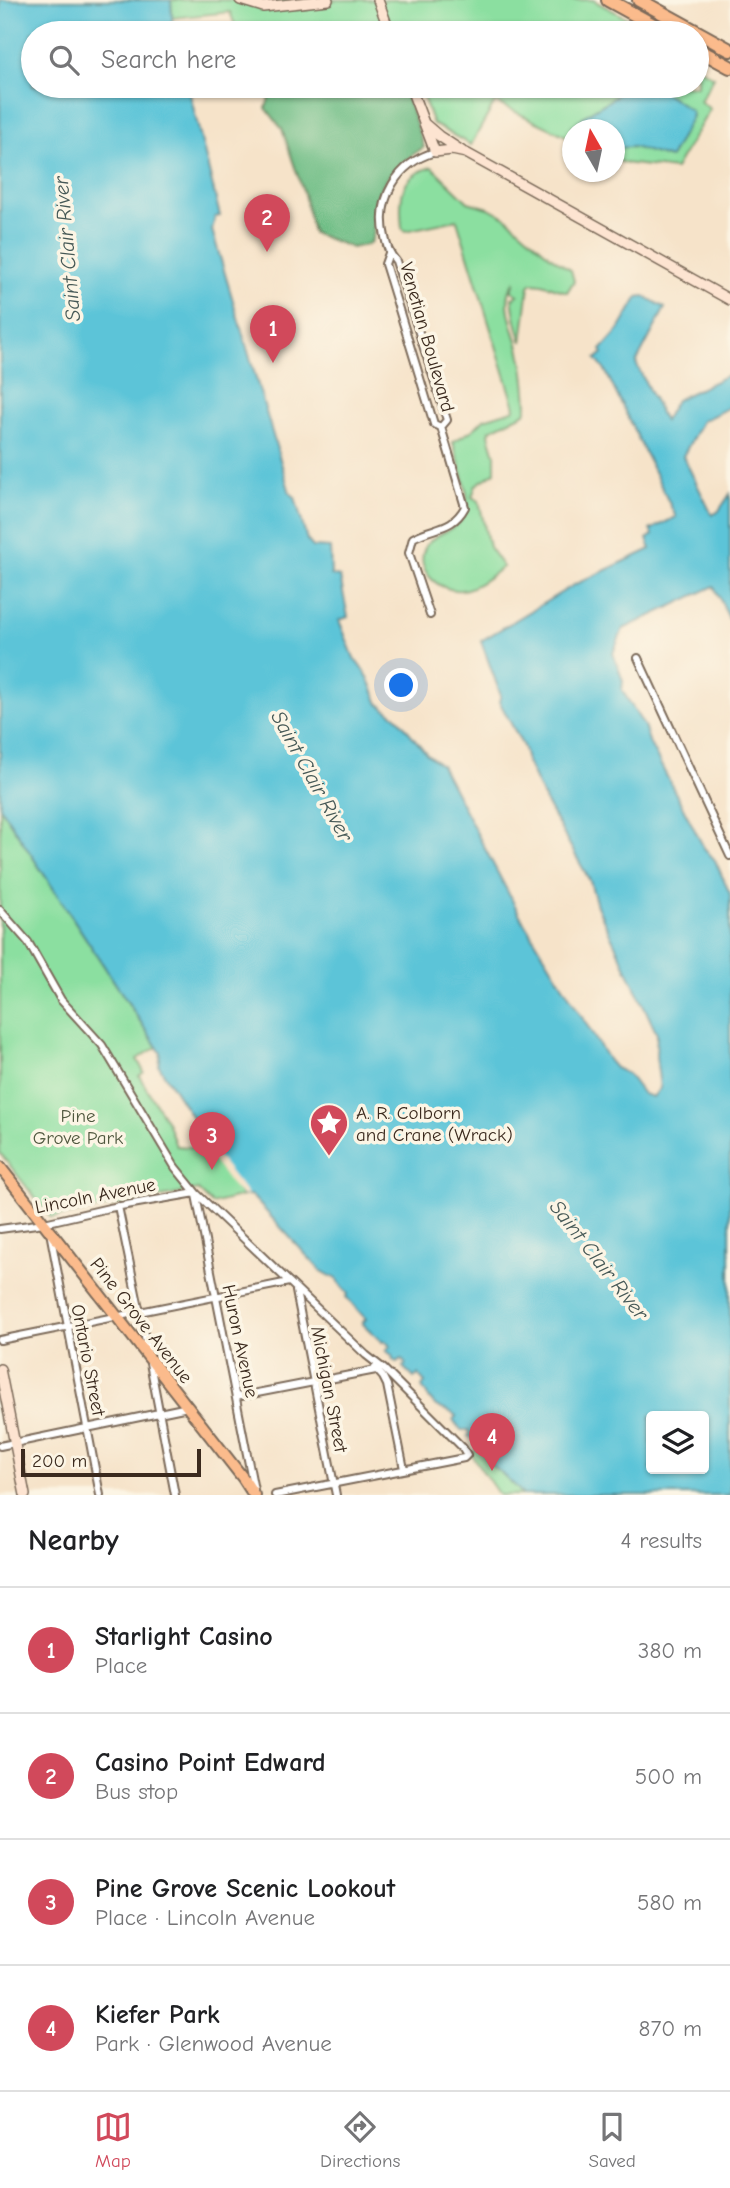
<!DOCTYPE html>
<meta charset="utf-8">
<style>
body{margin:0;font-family:"Comic Neue",sans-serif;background:#f2f2f2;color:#202124}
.controls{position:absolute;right:21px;bottom:21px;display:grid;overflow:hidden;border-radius:7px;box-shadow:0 2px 5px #0004}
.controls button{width:63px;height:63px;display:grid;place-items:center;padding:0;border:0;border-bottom:2px solid #e0e0e0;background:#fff;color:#202124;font:35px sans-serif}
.compass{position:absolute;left:562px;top:119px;width:63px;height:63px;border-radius:50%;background:#fff;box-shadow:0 2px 5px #0004;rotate:351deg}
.scale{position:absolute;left:21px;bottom:18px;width:180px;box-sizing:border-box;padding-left:7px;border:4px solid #3b2a1e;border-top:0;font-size:19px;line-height:24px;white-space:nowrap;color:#3b2a1e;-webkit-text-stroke:5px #fcf5e5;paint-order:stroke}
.you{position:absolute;left:402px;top:686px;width:24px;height:24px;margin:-18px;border:5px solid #fff;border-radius:50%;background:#1a73e8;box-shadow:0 0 0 10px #1a73e833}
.badge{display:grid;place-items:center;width:46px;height:46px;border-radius:50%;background:#d1495b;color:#fff;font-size:23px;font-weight:700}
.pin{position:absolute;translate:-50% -58px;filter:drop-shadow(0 2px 4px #0008)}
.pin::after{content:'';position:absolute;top:37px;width:24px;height:21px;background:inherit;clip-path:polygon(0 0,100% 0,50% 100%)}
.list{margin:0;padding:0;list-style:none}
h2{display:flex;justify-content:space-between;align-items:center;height:91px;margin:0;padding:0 28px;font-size:30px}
h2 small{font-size:23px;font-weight:400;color:#757577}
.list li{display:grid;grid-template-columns:46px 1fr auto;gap:21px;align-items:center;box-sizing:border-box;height:126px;padding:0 28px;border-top:2px solid #e0e0e0}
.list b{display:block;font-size:26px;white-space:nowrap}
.list p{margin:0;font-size:23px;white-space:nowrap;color:#757577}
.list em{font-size:23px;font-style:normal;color:#757577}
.icon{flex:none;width:38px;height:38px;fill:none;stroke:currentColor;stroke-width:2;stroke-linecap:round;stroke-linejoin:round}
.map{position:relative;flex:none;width:730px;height:1495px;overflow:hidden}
.search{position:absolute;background:#fff;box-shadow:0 2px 5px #0004;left:21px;right:21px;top:21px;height:77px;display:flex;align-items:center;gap:18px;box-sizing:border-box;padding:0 24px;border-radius:38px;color:#757577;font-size:26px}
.sheet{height:595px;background:#fff}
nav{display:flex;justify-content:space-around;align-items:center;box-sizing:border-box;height:98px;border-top:2px solid #e0e0e0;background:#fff;font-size:19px;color:#757577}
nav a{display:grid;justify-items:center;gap:4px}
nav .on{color:#d1495b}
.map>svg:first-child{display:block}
.green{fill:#8bdfa0;stroke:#63845f;stroke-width:2}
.forest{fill:#70be86;stroke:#567452;stroke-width:2}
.water{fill:#5cc4d8;stroke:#4c777b;stroke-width:2;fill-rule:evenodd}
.pier{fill:#f6e3c9}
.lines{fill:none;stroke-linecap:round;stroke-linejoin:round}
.street-casing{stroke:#7c6b5a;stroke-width:10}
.secondary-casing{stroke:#7c6b5a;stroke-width:12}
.primary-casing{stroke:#7c6b5a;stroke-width:14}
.highway-casing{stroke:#7c6b5a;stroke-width:16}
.street{stroke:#fff;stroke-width:6}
.secondary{stroke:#fde4d1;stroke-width:9}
.primary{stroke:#fbbb8c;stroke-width:10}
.highway{stroke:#fbbb8c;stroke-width:12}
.labels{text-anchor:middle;stroke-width:7;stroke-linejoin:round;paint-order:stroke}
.street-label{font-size:19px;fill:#3b2a1e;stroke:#fcf5e5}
.poi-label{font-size:19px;fill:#3b2a1e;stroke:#fcf5e5;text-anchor:start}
.park-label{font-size:19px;fill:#4f573e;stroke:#fcf5e5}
.water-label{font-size:21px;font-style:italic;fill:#455856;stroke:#fcf5e5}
</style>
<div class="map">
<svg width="730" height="1495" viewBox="0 0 730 1495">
<rect width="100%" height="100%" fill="#fcf5e5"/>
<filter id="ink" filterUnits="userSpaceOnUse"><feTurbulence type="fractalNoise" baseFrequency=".0143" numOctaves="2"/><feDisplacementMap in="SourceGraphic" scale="14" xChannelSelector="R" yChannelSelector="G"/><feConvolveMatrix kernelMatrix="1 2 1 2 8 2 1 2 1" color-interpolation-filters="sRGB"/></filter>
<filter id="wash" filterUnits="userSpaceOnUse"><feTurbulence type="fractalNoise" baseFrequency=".00686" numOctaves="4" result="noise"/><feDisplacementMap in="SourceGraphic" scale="28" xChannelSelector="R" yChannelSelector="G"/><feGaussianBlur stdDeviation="1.57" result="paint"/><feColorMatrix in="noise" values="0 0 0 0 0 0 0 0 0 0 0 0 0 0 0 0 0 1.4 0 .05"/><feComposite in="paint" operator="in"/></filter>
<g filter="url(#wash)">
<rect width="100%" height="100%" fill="#f6e3c9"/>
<path class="green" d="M171,0h422l62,33h-417l-8,-21 -58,6z
M697,67l17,10 -14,24 10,8 -35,60 -52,-6 -8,-4 -1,-29h-42v9l-77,-37 -24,43 -38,-21 -14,-38h278z
M432,167l36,35 21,6 18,10 43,38 21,14 3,11 -7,11 -25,-8 -10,-1 -3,3 -7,56c-5,-14 -8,-28 -10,-44l6,-3 -6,-4 3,-10c-17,21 2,52 6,75 4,16 5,33 6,50l-2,7 -35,17 -1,5 6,20v17l-19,13 -4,12 7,4 10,46 14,20c-11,8 -28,22 -42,23 -21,2 -45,-18 -37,-40 8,-21 40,-16 43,-45 2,-17 -10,-46 -14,-63l21,-13 10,-10 29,-9 2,-3 -58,-187 -52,11 -3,-3c-3,-30 -3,-52 30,-61z
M0,807l157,240 -20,12 7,13 -5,4 28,46 9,24 27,2 40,48 -31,8 -14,-14 -147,28 -51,-65z
M480,1446c11,21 30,30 43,49h-24l-28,-41z"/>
<path class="forest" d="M273,86h130l21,61c-26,17 -50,36 -51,71 0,11 3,17 -4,26l-17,4 -39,-15 -9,-39 -22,-65 -16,-21z"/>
<path class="water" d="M0,0h171l2,33h-140v53h155l32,130 -5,1 -3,13 78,263 5,4 12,43 6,7 17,1 1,27 9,2 8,40 -9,3 15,38 14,19 11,27 18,13 29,36 15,12 81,154 87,142 6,7 13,6 15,20 10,3 7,-9 -4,-32 1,-22 -60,-128 -7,-25 -46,-82 -17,-37 -3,-14 -25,-47 2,-5 -20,-55 93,-56 77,-36 -4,-10 6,-4 -3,-5 26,-13 -70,-145 -10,-13 7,-6 -2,-3 18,-20 19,-33 6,-1 21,12 -29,55 28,58 12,-21 54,-26v33l-28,14 -19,35 29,59 6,-3 12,-18v127l-16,-35 -91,43 -10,24 10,28 -1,9 22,36 6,18 54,104 11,12 15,34v601h-207c-10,-14 -24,-22 -36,-35 -8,-9 -8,-19 -19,-24l2,-3 -2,-3h-7l-8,-10 3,-4c-7,-7 -13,-5 -20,-10 -6,-5 -10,-13 -14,-19l3,-4 -7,-8 -4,3 -11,-11 3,-3 -4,-5 -5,3 -4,-2 -1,-5 -6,-4 4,-5 -5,-5 -3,1 -20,-19 4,-4 -20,-22 2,-3 -12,-15 -16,-9 -69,-75 -8,1 -8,-9 -47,-61 7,-4 -36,-56 2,-13 -161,-246zM651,1416h53v53h-53z
M626,86h24l22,11 19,14 1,5 -22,42 -37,-11 -18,1 -1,-18h-42v5l-1,-5c13,-20 40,-25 55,-44z"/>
<path class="pier" d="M190,1125l8,6 50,64 -5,1 -9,-8 -34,-43 -11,-17z"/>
</g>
<g filter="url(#ink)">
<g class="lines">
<g class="street-casing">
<path id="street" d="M435,152c-38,11 -59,47 -50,85 2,10 4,16 11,24l51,159 -6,7
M389,253l-4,11 5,16 44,144 7,3 24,80c-13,24 -31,19 -52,31l-4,15 21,62
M638,658l92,198
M0,910l28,32 33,58 41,45 73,122 21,26 170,162 18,14 79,79 4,7 -3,3 -189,37
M196,1195l58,295
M118,1206l30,146
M0,1229l44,-6 65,-15 87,-15
M50,1232l50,263
M296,1291l40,204
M0,1340l289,-58
M150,1363l25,132
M375,1368l8,9 4,8 17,84
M236,1397l140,-27
M0,1446l188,-39"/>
</g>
<g class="secondary-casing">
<path id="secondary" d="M240,0l23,7 65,-7
M378,0l12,33
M410,86l25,66 17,-2 14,3 264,147
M425,124l14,12 23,15
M0,1369l25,126"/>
</g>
<g class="primary-casing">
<path id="primary" d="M0,1167l243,311 11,17"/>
</g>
<g class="highway-casing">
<path id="highway" d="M608,0l60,33
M639,0l91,50
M697,49l33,18"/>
</g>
<use href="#street" class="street"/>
<use href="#secondary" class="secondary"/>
<use href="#primary" class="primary"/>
<use href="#highway" class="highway"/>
</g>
</g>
<defs>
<g id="sight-pin" transform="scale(2.0125)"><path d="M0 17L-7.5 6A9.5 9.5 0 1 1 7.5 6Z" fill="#d1495b" stroke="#fcf5e5"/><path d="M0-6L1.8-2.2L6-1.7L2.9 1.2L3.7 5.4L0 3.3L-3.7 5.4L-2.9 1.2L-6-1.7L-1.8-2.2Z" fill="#fff"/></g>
</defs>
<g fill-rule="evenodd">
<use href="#sight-pin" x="329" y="1123"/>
</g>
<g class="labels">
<g class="street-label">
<text transform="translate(428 337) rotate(74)" y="7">Venetian Boulevard</text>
<text transform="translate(95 1195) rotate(-11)" y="7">Lincoln Avenue</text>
<text transform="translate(142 1320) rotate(52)" y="7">Pine Grove Avenue</text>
<text transform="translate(241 1341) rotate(78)" y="7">Huron Avenue</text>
<text transform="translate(89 1360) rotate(79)" y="7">Ontario Street</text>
<text transform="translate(330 1389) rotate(79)" y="7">Michigan Street</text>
</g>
<g class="poi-label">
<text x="356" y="1119">A. R. Colborn<tspan x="356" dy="22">and Crane (Wrack)</tspan></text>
</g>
<g class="park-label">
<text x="78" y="1122">Pine<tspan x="78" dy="22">Grove Park</tspan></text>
</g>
<g class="water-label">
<text transform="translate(67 249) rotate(-95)" y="7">Saint Clair River</text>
<text transform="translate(312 776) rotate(61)" y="7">Saint Clair River</text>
<text transform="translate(599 1260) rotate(52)" y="7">Saint Clair River</text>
</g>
</g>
</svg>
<div class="controls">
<button><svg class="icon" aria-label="layers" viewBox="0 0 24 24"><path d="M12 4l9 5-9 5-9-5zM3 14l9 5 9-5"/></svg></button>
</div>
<svg class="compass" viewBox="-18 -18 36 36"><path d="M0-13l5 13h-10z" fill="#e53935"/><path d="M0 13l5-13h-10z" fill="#757577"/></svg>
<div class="scale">200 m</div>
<div class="you"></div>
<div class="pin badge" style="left:273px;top:363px">1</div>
<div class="pin badge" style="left:267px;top:252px">2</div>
<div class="pin badge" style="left:212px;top:1170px">3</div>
<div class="pin badge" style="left:492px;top:1471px">4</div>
<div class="search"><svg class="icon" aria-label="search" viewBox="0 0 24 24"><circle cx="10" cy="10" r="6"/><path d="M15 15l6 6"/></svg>Search here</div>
</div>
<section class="sheet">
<h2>Nearby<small>4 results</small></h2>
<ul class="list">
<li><span class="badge">1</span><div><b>Starlight Casino</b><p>Place</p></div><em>380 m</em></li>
<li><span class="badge">2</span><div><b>Casino Point Edward</b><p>Bus stop</p></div><em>500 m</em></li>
<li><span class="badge">3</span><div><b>Pine Grove Scenic Lookout</b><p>Place · Lincoln Avenue</p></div><em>580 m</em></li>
<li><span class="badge">4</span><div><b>Kiefer Park</b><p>Park · Glenwood Avenue</p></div><em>870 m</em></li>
</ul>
</section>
<nav>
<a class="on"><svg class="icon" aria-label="map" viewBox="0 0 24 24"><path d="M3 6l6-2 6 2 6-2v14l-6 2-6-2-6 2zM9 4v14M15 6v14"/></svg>Map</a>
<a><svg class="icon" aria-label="directions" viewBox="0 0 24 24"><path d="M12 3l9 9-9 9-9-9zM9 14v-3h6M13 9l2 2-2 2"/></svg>Directions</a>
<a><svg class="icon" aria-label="saved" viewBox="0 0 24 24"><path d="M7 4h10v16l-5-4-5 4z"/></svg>Saved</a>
</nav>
